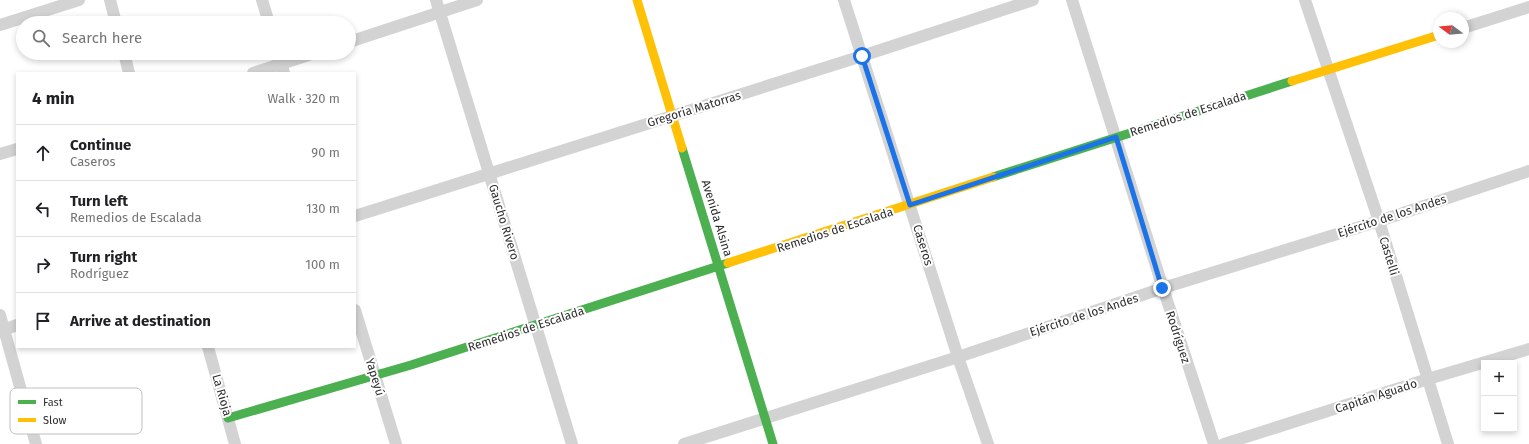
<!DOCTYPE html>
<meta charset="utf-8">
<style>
body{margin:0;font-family:"Fira Sans",sans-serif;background:#f2f2f2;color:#202124}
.controls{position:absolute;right:12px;bottom:12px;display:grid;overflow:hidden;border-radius:0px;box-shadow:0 2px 6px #0003}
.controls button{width:36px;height:36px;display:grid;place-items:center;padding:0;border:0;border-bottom:1px solid #e0e0e0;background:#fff;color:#202124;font:20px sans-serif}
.compass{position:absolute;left:1433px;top:12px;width:36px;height:36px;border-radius:50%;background:#fff;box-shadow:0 2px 6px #0003;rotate:286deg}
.stop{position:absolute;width:12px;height:12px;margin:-9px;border:3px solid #1a73e8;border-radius:50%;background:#fff}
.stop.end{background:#1a73e8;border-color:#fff;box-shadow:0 1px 4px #0008}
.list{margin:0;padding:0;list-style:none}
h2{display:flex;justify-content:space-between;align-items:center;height:52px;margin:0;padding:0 16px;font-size:17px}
h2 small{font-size:13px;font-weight:400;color:#757577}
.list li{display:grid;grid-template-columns:26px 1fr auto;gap:12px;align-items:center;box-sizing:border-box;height:56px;padding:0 16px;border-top:1px solid #e0e0e0}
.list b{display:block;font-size:15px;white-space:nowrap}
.list p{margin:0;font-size:13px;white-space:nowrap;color:#757577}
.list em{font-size:13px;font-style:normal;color:#757577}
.icon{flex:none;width:22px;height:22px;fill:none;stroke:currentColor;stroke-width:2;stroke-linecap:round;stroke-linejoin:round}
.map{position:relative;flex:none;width:1529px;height:444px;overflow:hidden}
.search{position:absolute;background:#fff;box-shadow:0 2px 6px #0003;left:16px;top:16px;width:340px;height:44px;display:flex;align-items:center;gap:10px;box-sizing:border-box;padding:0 14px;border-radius:22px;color:#757577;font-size:15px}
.panel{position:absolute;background:#fff;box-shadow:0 2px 6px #0003;left:16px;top:72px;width:340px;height:276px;border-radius:0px}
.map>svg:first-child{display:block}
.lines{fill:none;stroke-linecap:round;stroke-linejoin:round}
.street{stroke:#d3d3d3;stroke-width:12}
.fast{stroke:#4caf50;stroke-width:9}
.slow{stroke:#ffc107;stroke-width:9}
.route{stroke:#1a73e8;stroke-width:5}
.labels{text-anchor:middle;stroke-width:4;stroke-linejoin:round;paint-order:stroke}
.street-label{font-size:12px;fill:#2e2e2e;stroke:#fff}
.key{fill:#fff;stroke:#c0c0c0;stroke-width:1}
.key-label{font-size:11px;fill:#2e2e2e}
</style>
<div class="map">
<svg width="1529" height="444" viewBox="0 0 1529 444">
<rect width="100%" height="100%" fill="#fff"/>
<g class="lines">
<path class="street" d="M110,0l6,23
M262,0l7,23
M436,0l136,444
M844,0l114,357 30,87
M1072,0l91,288 51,156
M1305,0l74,221 69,223
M0,25l79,-25
M1463,28l66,-21
M349,42l128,-42
M124,53l5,20
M278,53l6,20
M253,73l62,-20
M0,154l17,-5
M355,216l507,-160 171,-56
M355,310l41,134
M0,315l36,129
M0,331l17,-6
M208,347l27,97
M684,444l274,-87 205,-69 216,-67 150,-50
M1224,444l204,-65 101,-30"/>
<path class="fast" d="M682,148l91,296
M993,177l299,-96
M228,418l183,-53 317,-102"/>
<path class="slow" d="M637,0l45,148
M1292,81l147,-46
M728,263l265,-86"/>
</g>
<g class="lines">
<path class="route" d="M862,56l48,149 206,-68 46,151"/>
</g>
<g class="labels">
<g class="street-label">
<text transform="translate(694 109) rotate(-17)" y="4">Gregoria Matorras</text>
<text transform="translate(1188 114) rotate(-18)" y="4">Remedios de Escalada</text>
<text transform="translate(1392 216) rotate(-18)" y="4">Ejército de los Andes</text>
<text transform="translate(717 218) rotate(73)" y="4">Avenida Alsina</text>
<text transform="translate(504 222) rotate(73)" y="4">Gaucho Rivero</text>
<text transform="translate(835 230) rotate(-18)" y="4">Remedios de Escalada</text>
<text transform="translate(923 245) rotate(73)" y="4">Caseros</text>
<text transform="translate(1389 256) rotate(73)" y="4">Castelli</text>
<text transform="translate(1084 315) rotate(-18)" y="4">Ejército de los Andes</text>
<text transform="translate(526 329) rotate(-18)" y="4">Remedios de Escalada</text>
<text transform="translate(1178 337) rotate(72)" y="4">Rodríguez</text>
<text transform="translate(375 377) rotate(73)" y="4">Yapeyú</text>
<text transform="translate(222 395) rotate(74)" y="4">La Rioja</text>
<text transform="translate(1376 396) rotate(-18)" y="4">Capitán Aguado</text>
</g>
</g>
<rect x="10" y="388" width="132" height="46" rx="6" class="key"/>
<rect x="18" y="400" width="18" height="4" fill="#4caf50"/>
<rect x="18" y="418" width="18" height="4" fill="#ffc107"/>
<g class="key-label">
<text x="43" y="406">Fast</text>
<text x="43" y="424">Slow</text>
</g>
</svg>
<div class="controls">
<button>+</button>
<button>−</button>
</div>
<svg class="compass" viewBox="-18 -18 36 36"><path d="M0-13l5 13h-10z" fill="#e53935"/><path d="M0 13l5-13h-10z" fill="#757577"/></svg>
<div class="stop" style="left:862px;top:56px"></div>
<div class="stop end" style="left:1162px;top:288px"></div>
<div class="search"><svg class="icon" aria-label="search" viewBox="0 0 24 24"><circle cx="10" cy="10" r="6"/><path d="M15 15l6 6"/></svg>Search here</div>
<section class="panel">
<h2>4 min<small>Walk · 320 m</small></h2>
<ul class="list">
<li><svg class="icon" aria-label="ahead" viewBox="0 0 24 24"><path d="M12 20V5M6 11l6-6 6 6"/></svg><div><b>Continue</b><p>Caseros</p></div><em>90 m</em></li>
<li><svg class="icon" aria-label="left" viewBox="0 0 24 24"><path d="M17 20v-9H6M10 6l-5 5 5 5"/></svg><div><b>Turn left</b><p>Remedios de Escalada</p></div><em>130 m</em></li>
<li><svg class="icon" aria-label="right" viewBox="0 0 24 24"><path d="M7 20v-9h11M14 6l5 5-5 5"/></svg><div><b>Turn right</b><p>Rodríguez</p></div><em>100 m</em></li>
<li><svg class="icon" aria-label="arrive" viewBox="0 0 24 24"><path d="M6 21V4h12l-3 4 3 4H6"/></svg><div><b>Arrive at destination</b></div></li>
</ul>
</section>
</div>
